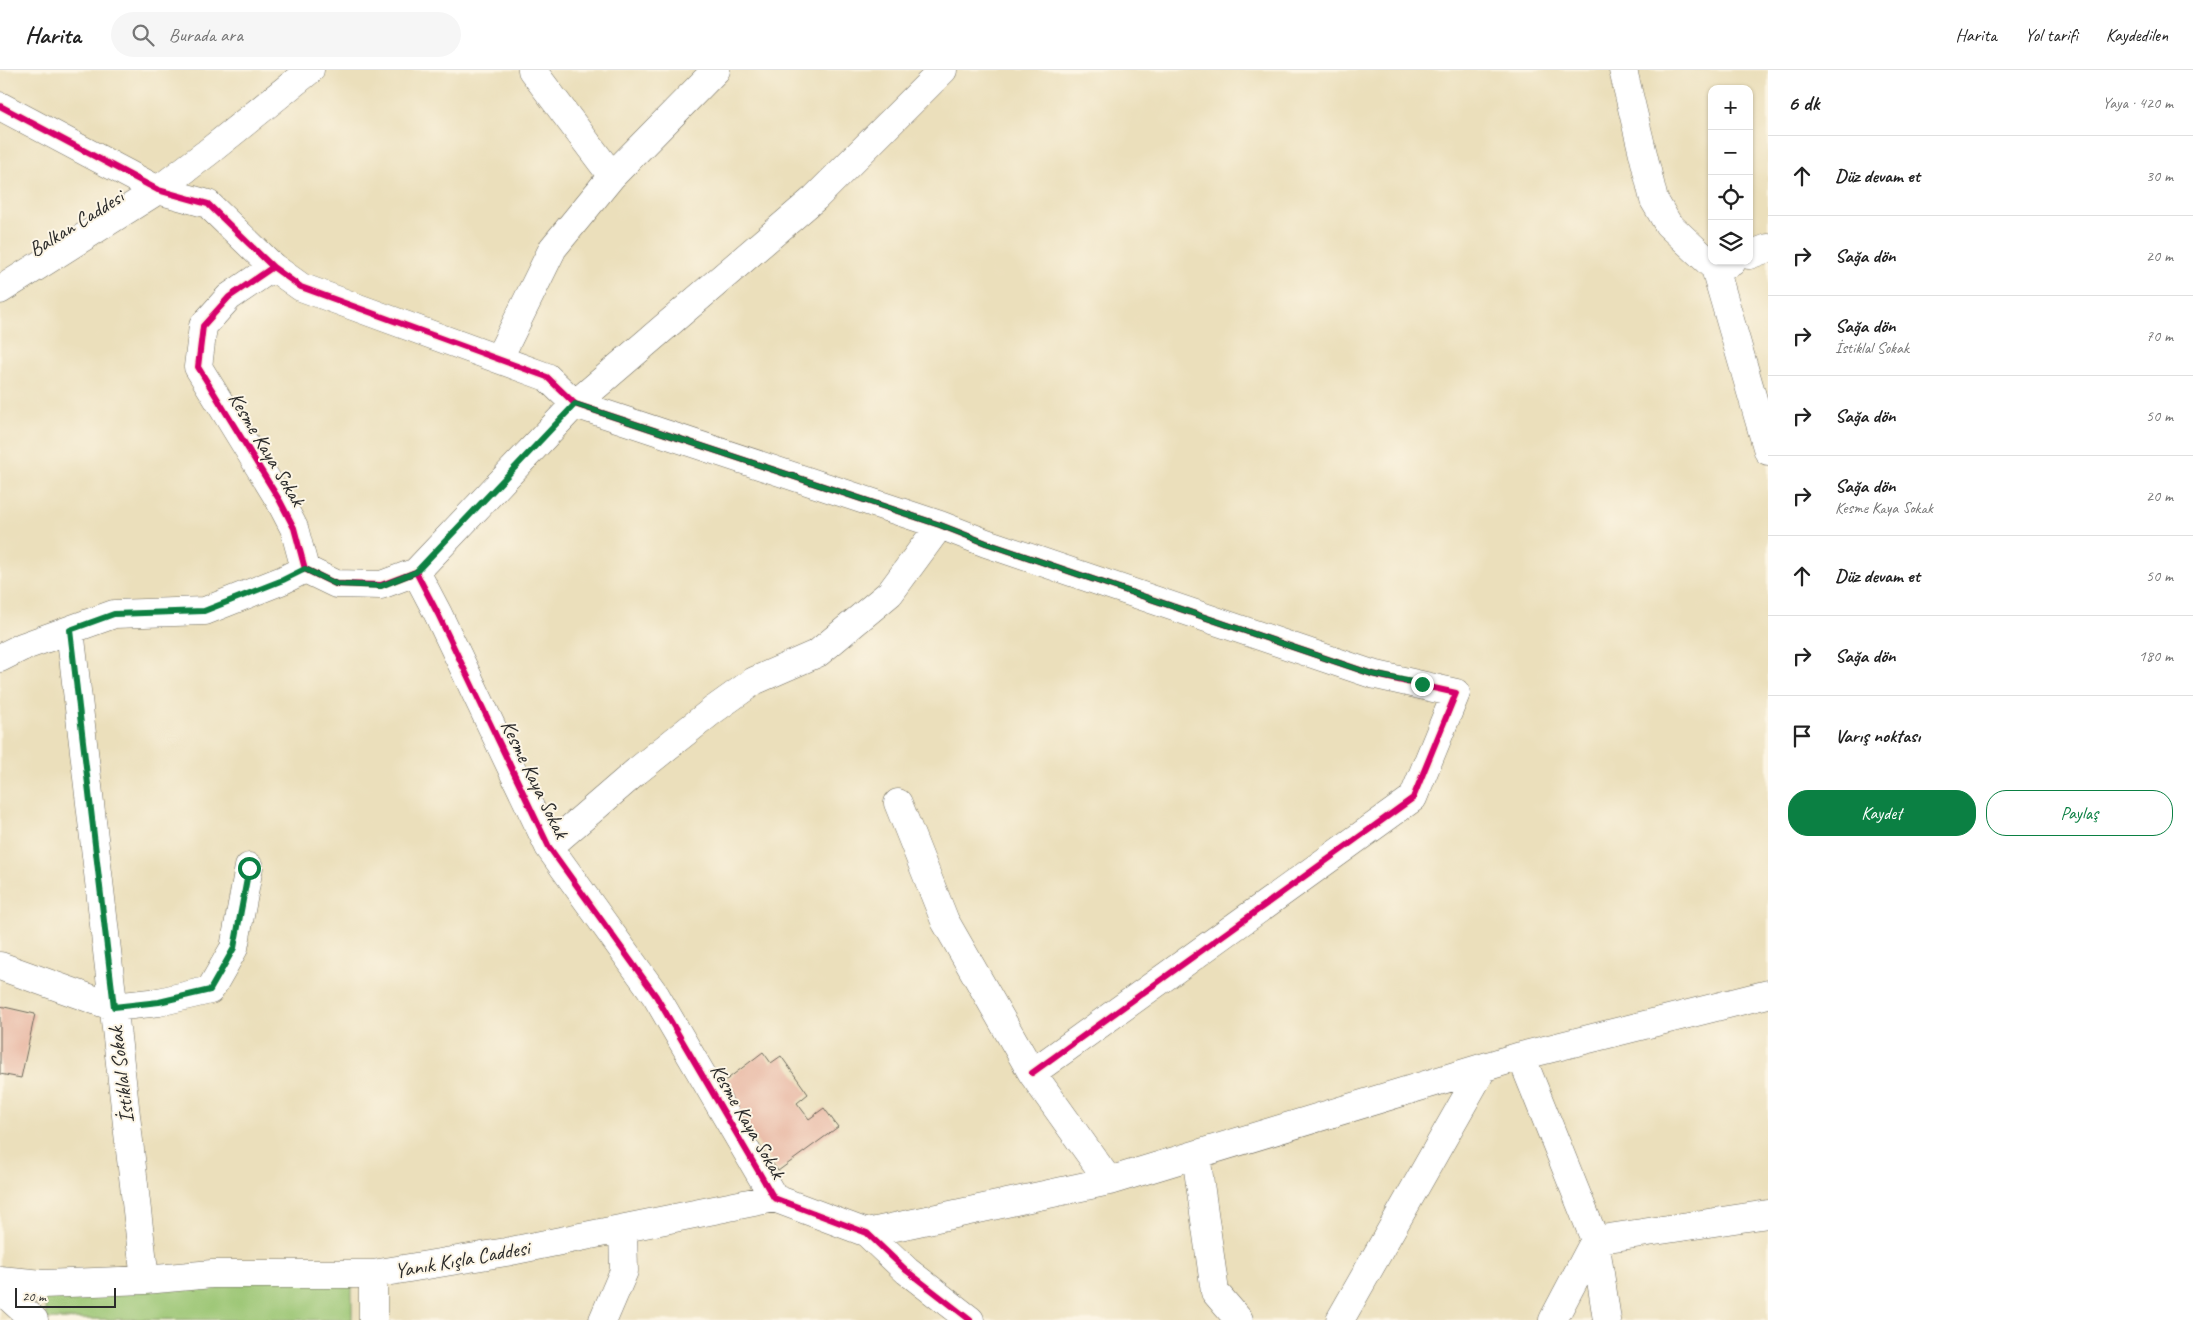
<!DOCTYPE html>
<html lang="tr">
<meta charset="utf-8">
<style>
body{margin:0;font-family:Caveat,sans-serif;background:#f6f6f6;color:#222}
.controls{position:absolute;right:15px;top:15px;display:grid;overflow:hidden;border-radius:10px;box-shadow:0 1px 4px #0004}
.controls button{width:45px;height:45px;display:grid;place-items:center;padding:0;border:0;border-bottom:1px solid #e0e0e0;background:#fff;color:#222;font:25px sans-serif}
.scale{position:absolute;left:15px;bottom:12px;width:101px;box-sizing:border-box;padding-left:5px;border:2px solid #2b2b2b;border-top:0;font-size:14px;line-height:18px;white-space:nowrap;color:#2b2b2b;-webkit-text-stroke:4px #fcf5e5;paint-order:stroke}
.stop{position:absolute;width:15px;height:15px;margin:-11px;border:4px solid #0b8043;border-radius:50%;background:#fff}
.stop.end{background:#0b8043;border-color:#fff;box-shadow:0 1px 5px #0008}
.list{margin:0;padding:0;list-style:none}
h2{display:flex;justify-content:space-between;align-items:center;height:65px;margin:0;padding:0 20px;font-size:21px}
h2 small{font-size:16px;font-weight:400;color:#767676}
.list li{display:grid;grid-template-columns:32px 1fr auto;gap:15px;align-items:center;box-sizing:border-box;height:80px;padding:0 20px;border-top:1px solid #e0e0e0}
.list b{display:block;font-size:19px;white-space:nowrap}
.list p{margin:0;font-size:16px;white-space:nowrap;color:#767676}
.list em{font-size:16px;font-style:normal;color:#767676}
.actions{display:flex;gap:10px;padding:15px 20px}
.actions a{flex:1;padding:11px 0;border:1px solid #0b8043;border-radius:20px;text-align:center;font-size:18px;color:#0b8043}
.actions .main{background:#0b8043;color:#fff}
.icon{flex:none;width:28px;height:28px;fill:none;stroke:currentColor;stroke-width:2;stroke-linecap:round;stroke-linejoin:round}
.map{position:relative;flex:none;width:1768px;height:1250px;overflow:hidden}
header{display:flex;align-items:center;gap:30px;box-sizing:border-box;height:70px;padding:0 25px;background:#fff;border-bottom:1px solid #e0e0e0}
header strong{font-size:24px}
nav{display:flex;gap:28px;margin-inline-start:auto;font-size:18px}
.search{width:350px;height:45px;background:#f6f6f6;display:flex;align-items:center;gap:12px;box-sizing:border-box;padding:0 18px;border-radius:28px;color:#767676;font-size:19px}
main{display:flex}
aside{flex:1;background:#fff}
.map>svg:first-child{display:block}
.green{fill:#9ac572;stroke:#62784e}
.building{fill:#e7b39f}
.lines{fill:none;stroke-linecap:round;stroke-linejoin:round}
.street-casing{stroke:#6e6a5d;stroke-width:29}
.secondary-casing{stroke:#6e6a5d;stroke-width:29}
.street{stroke:#fff;stroke-width:28}
.secondary{stroke:#fff;stroke-width:28}
.cycleway-casing{stroke:#fcf5e5;stroke-width:9}
.cycleway{stroke:#d6006c;stroke-width:6}
.route{stroke:#0b8043;stroke-width:6}
.labels{text-anchor:middle;stroke-width:4;stroke-linejoin:round;paint-order:stroke}
.street-label{font-size:21px;fill:#2b2b2b;stroke:#fcf5e5}
</style>
<header>
<strong>Harita</strong>
<div class="search"><svg class="icon" aria-label="search" viewBox="0 0 24 24"><circle cx="10" cy="10" r="6"/><path d="M15 15l6 6"/></svg>Burada ara</div>
<nav><a>Harita</a><a>Yol tarifi</a><a>Kaydedilen</a></nav>
</header>
<main>
<div class="map">
<svg width="1768" height="1250" viewBox="0 0 1768 1250">
<rect width="100%" height="100%" fill="#fcf5e5"/>
<filter id="ink" filterUnits="userSpaceOnUse"><feTurbulence type="fractalNoise" baseFrequency=".02" numOctaves="2"/><feDisplacementMap in="SourceGraphic" scale="10" xChannelSelector="R" yChannelSelector="G"/><feConvolveMatrix kernelMatrix="1 2 1 2 8 2 1 2 1" color-interpolation-filters="sRGB"/></filter>
<filter id="wash" filterUnits="userSpaceOnUse"><feTurbulence type="fractalNoise" baseFrequency=".0096" numOctaves="4" result="noise"/><feDisplacementMap in="SourceGraphic" scale="20" xChannelSelector="R" yChannelSelector="G"/><feGaussianBlur stdDeviation="1.12" result="paint"/><feColorMatrix in="noise" values="0 0 0 0 0 0 0 0 0 0 0 0 0 0 0 0 0 1.4 0 .05"/><feComposite in="paint" operator="in"/></filter>
<g filter="url(#wash)">
<rect width="100%" height="100%" fill="#ebdfbb"/>
<path class="green" d="M352,1201v49l-305,-1 -4,-35z"/>
<g id="blocks">
<path class="building" d="M0,936l35,8 -14,64 -21,-4z
M763,982l8,11 10,-7 27,38 -11,9 12,16 15,-11 14,19 -60,44 -61,-84z"/>
</g>
</g>
<g filter="url(#ink)">
<use href="#blocks" fill-opacity="0" stroke="#6e6a5d" stroke-width="1"/>
<g class="lines">
<g class="street-casing">
<path id="street" d="M532,0l80,106
M1623,0l31,130 14,24 47,44
M0,36l158,84 50,14 65,63 28,20 246,90 28,27 365,121 46,18 386,131 84,19 -43,105 -381,275
M1749,185l19,-7
M1732,192l-17,6 53,183
M273,197l-44,30 -26,29 -5,41 82,134 14,27 11,41 31,15 45,1 35,-13 22,42 111,233 107,149 118,202 93,35 40,38 63,49
M499,288l54,-110 59,-72 104,-106
M416,502l159,-168 240,-206 128,-128
M70,560l75,650
M0,588l22,-11 92,-33 91,-3 78,-31 22,-11
M898,733l47,118 87,152 77,108
M549,777l88,-76 75,-60 42,-30 64,-28 72,-60 50,-68
M0,896l114,41 45,-5 51,-12 24,-42 15,-81
M1521,986l247,-62
M1196,1085l19,137 24,28
M867,1163l242,-52 412,-125 74,184 12,80
M373,1204v46
M0,1210l43,4 102,-4 67,-6h161l133,-22 268,-54
M0,1219l34,31
M603,1250l21,-49 -1,-42
M1340,1250l143,-252
M1553,1250l42,-80 173,-26"/>
</g>
<g class="secondary-casing">
<path id="secondary" d="M0,220l158,-100 49,-37 103,-83"/>
</g>
<use href="#street" class="street"/>
<use href="#secondary" class="secondary"/>
<g class="cycleway-casing">
<path id="cycleway" d="M0,36l158,84 50,14 65,63 28,20 246,90 28,27 365,121 46,18 386,131 84,19 -43,105 -381,275
M273,197l-44,30 -26,29 -5,41 82,134 14,27 11,41 31,15 45,1 35,-13 22,42 111,233 107,149 118,202 93,35 40,38 63,49"/>
</g>
<use href="#cycleway" class="cycleway"/>
</g>
</g>
<g class="lines" filter="url(#ink)">
<path class="route" d="M249,798l-15,80 -24,42 -51,12 -45,5 -44,-377 44,-16 90,-3 79,-31 22,-11 31,15 45,2 35,-14 159,-168 365,121 46,18 386,131 50,10"/>
</g>
<g class="labels">
<g class="street-label">
<text transform="translate(76 153) rotate(-32)" y="7">Balkan Caddesi</text>
<text transform="translate(267 379) rotate(59)" y="7">Kesme Kaya Sokak</text>
<text transform="translate(535 709) rotate(64)" y="7">Kesme Kaya Sokak</text>
<text transform="translate(121 1005) rotate(-97)" y="7">İstiklal Sokak</text>
<text transform="translate(748 1051) rotate(60)" y="7">Kesme Kaya Sokak</text>
<text transform="translate(462 1189) rotate(-10)" y="7">Yanık Kışla Caddesi</text>
</g>
</g>
</svg>
<div class="controls">
<button>+</button>
<button>−</button>
<button><svg class="icon" aria-label="locate" viewBox="0 0 24 24"><circle cx="12" cy="12" r="6"/><path d="M12 2v4M12 18v4M2 12h4M18 12h4"/></svg></button>
<button><svg class="icon" aria-label="layers" viewBox="0 0 24 24"><path d="M12 4l9 5-9 5-9-5zM3 14l9 5 9-5"/></svg></button>
</div>
<div class="scale">20 m</div>
<div class="stop" style="left:249px;top:798px"></div>
<div class="stop end" style="left:1422px;top:614px"></div>
</div>
<aside>
<h2>6 dk<small>Yaya · 420 m</small></h2>
<ul class="list">
<li><svg class="icon" aria-label="ahead" viewBox="0 0 24 24"><path d="M12 20V5M6 11l6-6 6 6"/></svg><div><b>Düz devam et</b></div><em>30 m</em></li>
<li><svg class="icon" aria-label="right" viewBox="0 0 24 24"><path d="M7 20v-9h11M14 6l5 5-5 5"/></svg><div><b>Sağa dön</b></div><em>20 m</em></li>
<li><svg class="icon" aria-label="right" viewBox="0 0 24 24"><path d="M7 20v-9h11M14 6l5 5-5 5"/></svg><div><b>Sağa dön</b><p>İstiklal Sokak</p></div><em>70 m</em></li>
<li><svg class="icon" aria-label="right" viewBox="0 0 24 24"><path d="M7 20v-9h11M14 6l5 5-5 5"/></svg><div><b>Sağa dön</b></div><em>50 m</em></li>
<li><svg class="icon" aria-label="right" viewBox="0 0 24 24"><path d="M7 20v-9h11M14 6l5 5-5 5"/></svg><div><b>Sağa dön</b><p>Kesme Kaya Sokak</p></div><em>20 m</em></li>
<li><svg class="icon" aria-label="ahead" viewBox="0 0 24 24"><path d="M12 20V5M6 11l6-6 6 6"/></svg><div><b>Düz devam et</b></div><em>50 m</em></li>
<li><svg class="icon" aria-label="right" viewBox="0 0 24 24"><path d="M7 20v-9h11M14 6l5 5-5 5"/></svg><div><b>Sağa dön</b></div><em>180 m</em></li>
<li><svg class="icon" aria-label="arrive" viewBox="0 0 24 24"><path d="M6 21V4h12l-3 4 3 4H6"/></svg><div><b>Varış noktası</b></div></li>
</ul>
<div class="actions"><a class="main">Kaydet</a><a>Paylaş</a></div>
</aside>
</main>
